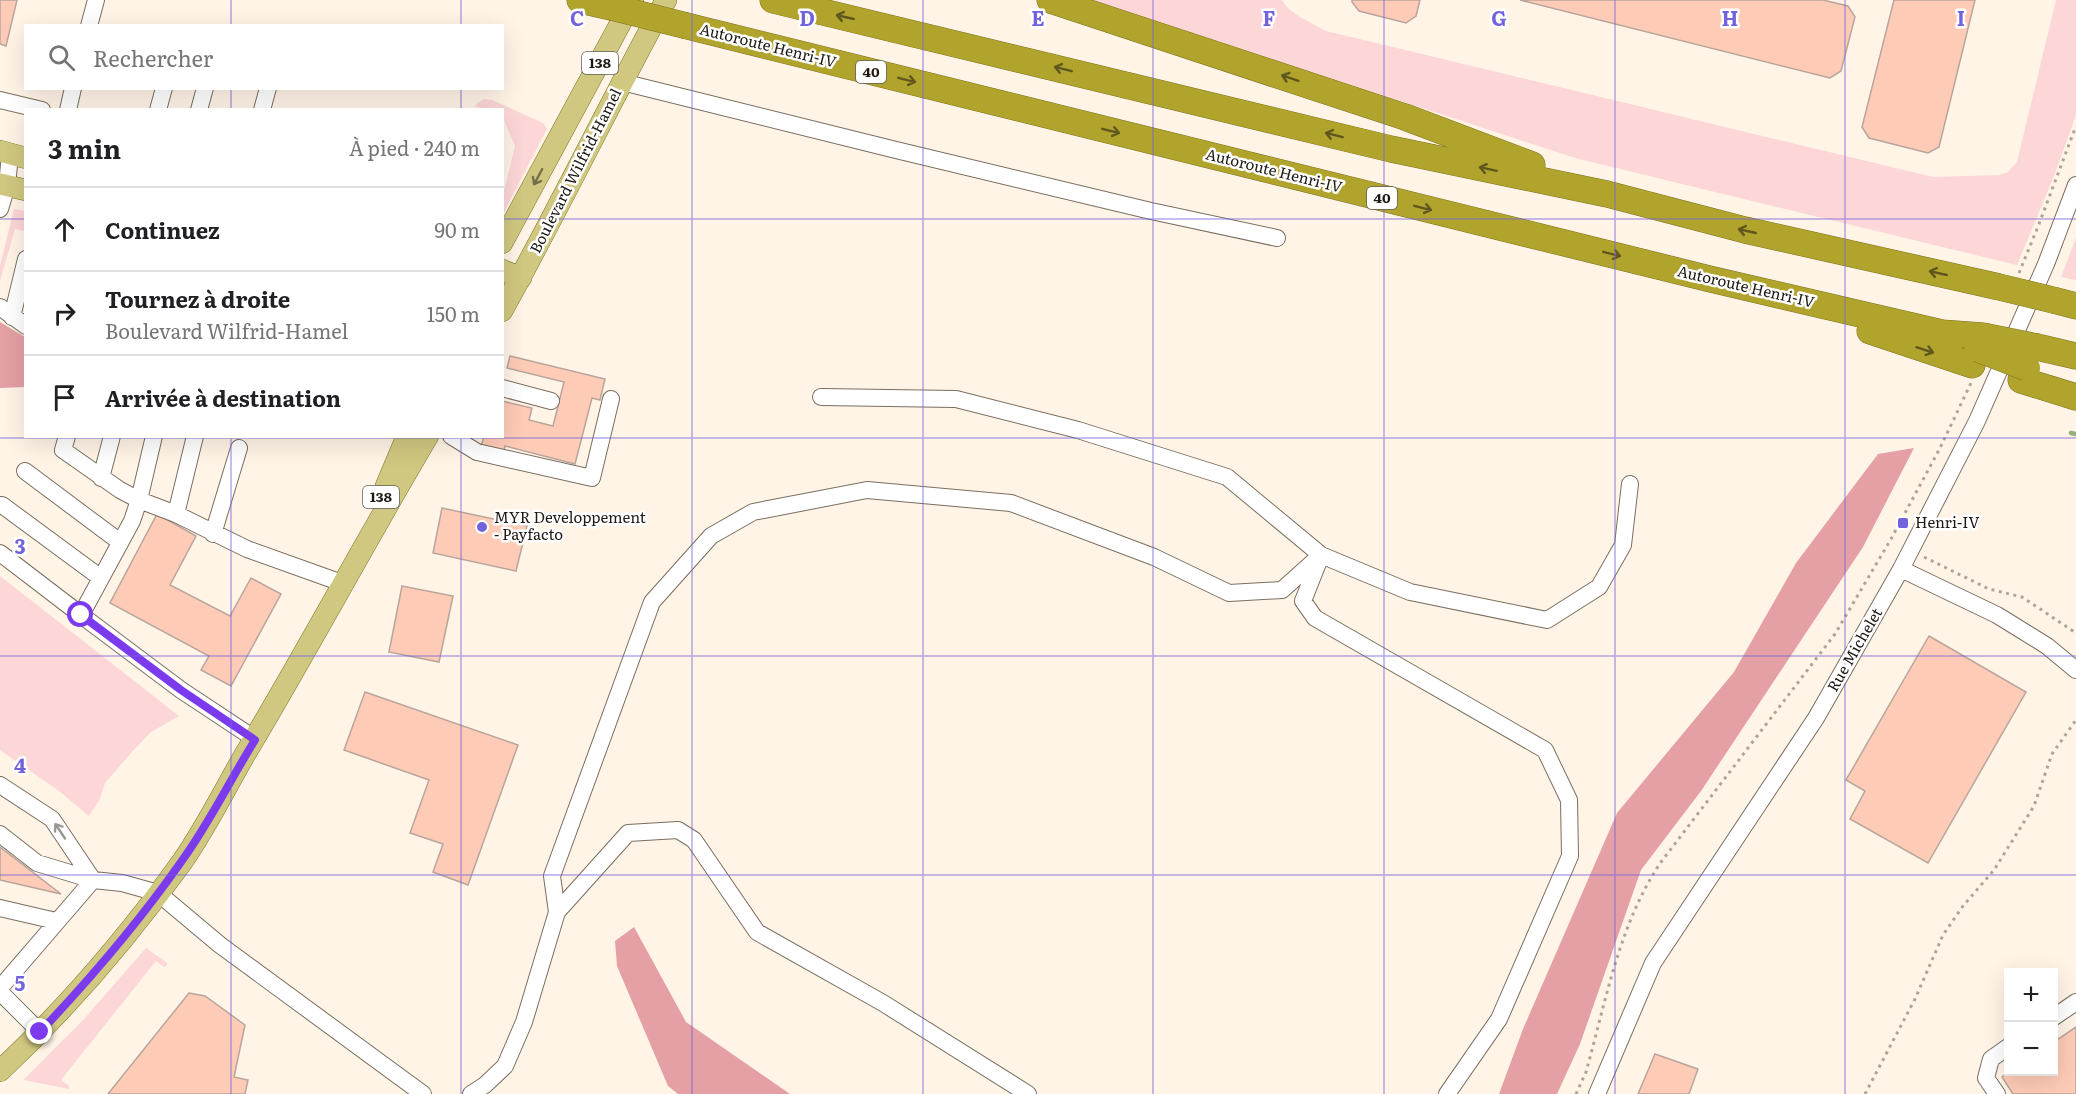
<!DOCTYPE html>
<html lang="fr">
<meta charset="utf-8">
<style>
body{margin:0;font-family:Literata,serif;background:#f2f2f2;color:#202124}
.controls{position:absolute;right:18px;bottom:18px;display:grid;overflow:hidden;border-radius:0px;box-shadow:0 6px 24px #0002}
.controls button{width:54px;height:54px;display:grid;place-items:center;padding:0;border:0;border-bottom:2px solid #e0e0e0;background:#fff;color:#202124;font:30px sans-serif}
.stop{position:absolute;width:18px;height:18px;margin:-14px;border:4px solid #7c3aed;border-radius:50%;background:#fff}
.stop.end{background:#7c3aed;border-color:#fff;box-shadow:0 2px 6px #0008}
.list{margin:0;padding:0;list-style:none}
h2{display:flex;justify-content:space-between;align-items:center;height:78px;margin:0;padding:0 24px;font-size:26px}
h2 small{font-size:20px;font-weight:400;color:#757577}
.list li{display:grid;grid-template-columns:39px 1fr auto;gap:18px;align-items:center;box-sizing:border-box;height:84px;padding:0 24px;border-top:2px solid #e0e0e0}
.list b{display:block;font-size:22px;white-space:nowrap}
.list p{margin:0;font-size:20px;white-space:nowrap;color:#757577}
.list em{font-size:20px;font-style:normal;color:#757577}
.icon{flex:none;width:33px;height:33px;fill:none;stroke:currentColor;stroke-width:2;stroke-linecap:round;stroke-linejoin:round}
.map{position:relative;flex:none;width:2076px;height:1094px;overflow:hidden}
.search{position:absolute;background:#fff;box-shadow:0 6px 24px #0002;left:24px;top:24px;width:480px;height:66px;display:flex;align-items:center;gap:15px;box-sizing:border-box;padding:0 21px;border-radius:0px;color:#757577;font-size:22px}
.panel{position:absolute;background:#fff;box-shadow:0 6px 24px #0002;left:24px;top:108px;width:480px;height:330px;border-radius:0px}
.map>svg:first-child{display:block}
.green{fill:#fdd6d8}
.forest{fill:#e4a0a5}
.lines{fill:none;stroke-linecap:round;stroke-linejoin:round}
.stream{stroke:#91b07c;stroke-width:4.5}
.building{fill:#fecbb6;stroke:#b9a59c;stroke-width:1.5}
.minor-casing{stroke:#7a6e5f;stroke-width:18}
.major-casing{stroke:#7d7323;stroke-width:22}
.highway-casing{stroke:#7d7323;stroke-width:27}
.path{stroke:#aea59a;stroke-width:3;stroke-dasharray:3 4.5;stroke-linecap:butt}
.minor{stroke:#fff;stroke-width:16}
.major{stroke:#d0c880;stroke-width:21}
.highway{stroke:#b1a42c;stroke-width:26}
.highway-bridge-casing{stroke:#7d7323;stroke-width:27;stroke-linecap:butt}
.highway-bridge{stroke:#b1a42c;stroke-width:26}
.oneway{stroke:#60571e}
.oneway2{stroke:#767049}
.oneway3{stroke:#999794}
.route{stroke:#7c3aed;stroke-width:8}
.grid{fill:none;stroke:#7263dd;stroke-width:1.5;stroke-opacity:0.55}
.poi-dot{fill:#7263dd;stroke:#fff;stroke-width:2}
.labels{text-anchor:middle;stroke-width:5;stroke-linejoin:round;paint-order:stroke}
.shield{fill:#fff;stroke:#615d59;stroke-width:1.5}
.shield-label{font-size:14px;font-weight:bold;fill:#1d1812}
.street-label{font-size:15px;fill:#1d1812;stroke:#fff}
.poi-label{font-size:15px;fill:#1d1812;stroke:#fff;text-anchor:start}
.grid-label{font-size:20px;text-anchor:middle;font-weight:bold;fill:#7263dd;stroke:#fff;stroke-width:5;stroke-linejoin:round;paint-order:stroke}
</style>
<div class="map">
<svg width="2076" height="1094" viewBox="0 0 2076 1094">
<rect width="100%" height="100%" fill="#fff4e6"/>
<path class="green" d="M1092,0h190c7,14 30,23 44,31l607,146 66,-2 9,-3 9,-10 39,-162h20v115l-22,61 -37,89 -442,-107z
M484,99l8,1 51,23 4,6 -44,85v-19l12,-49 -12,-28 -1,-8 -17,-1 -11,-3z
M14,209l11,2v20l-10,-2 -15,52v-15z
M2076,238v42l-15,-3z
M0,576l179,140 -28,16 -20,21 -26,30 -5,16 -11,17 -30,-25 -59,-41z
M146,948l21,15v2l-3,2 -8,-6 -95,119 8,6v3l-46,-9 61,-61z"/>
<path class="forest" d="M0,322l25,15v50l-25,1z
M1914,448l-51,99 -162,244 -60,79 -61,174 -23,50h-58l24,-65 94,-216 117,-141 62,-109 82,-109z
M634,927l52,95 104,72h-112l-10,-8 -51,-120 -2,-25z"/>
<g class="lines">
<path class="stream" d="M2071,433l5,1"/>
</g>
<path class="building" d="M0,0h17l-11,46 -6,-2z
M1352,0h68l-4,16 -10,7 -47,-12 -7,-9z
M1520,0h303l25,6 7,11 -14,54 -11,7z
M1894,0h81l-36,147 -11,6 -59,-15 -7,-11z
M510,356l95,23 -5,21 -8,-2 -17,66 -70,-18 -2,9 -23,-5 4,-14h18v-35l30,7 -3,12 24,6 11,-44 -57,-14z
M442,508l85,18 -11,45 -83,-18z
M157,514l39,22 -26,49 60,31 21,-38 30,16 -50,92 -30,-16 8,-14 -99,-53z
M402,586l51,10 -14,66 -50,-10z
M1929,636l97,56 -98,171 -78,-44 15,-28 -19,-11z
M365,692l153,53 -50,140 -35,-13 10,-28 -33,-11 19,-53 -85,-30z
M0,847l61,47 -61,-14z
M189,993l16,3 40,29 -11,52 14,3 -3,14h-137z
M2076,1027v67h-63l-11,-17 7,-5h45v-30z
M1655,1054l43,15 -9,25h-51z"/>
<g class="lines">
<g class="minor-casing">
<path id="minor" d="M89,26l7,-26
M622,82l274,68 255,61 126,27
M0,100l42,10
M68,110l5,-22
M158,110l6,-22
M199,110l6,-22
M262,110l6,-22
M0,209l7,-23 3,-32
M0,307l26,19
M12,317l14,-58
M502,388l49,13
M821,397l135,2 122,31 149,47 94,78 89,37 137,28 52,-33 24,-42 7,-61
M154,436l-15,64 37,14 19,-78
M451,436l26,16 115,26 19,-79
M25,471l95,71
M101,478l11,-42
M2,505l99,73
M176,514l71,35 95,34
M213,534l26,-86
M0,553l81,62 51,-94 7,-21 -19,-10 -57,-40 4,-14
M1320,558l-17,43 12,17 230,132 24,50 1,56 -71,163 -52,75
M1901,569l96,46 50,31 29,24
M81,615l100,75 74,49
M0,785l52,34 41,61
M0,834l37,29 56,17
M0,908l56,13
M557,912l71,-79 50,-3 16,10 63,92 126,71 145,91
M0,988l93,-108 29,3 36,10 62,52 203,149
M0,992l40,40
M2054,1017l22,-15
M471,1094l14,-9 20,-19 19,-44 33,-110 -5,-36 100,-274 59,-66 42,-24 114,-22 144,13 143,54 75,36 53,-3 39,-35
M1597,1094l56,-131 163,-245 85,-149 76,-148 69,-157 30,-79
M1997,1094l-11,-16 5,-19 17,-12"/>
</g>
<g class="major-casing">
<path id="major" d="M0,151l26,7
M0,184l26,6
M502,243l131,-243
M502,270l19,8
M502,311c57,-103 108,-208 164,-311
M386,486l21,-50
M0,1071c68,-64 128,-134 182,-209 23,-33 42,-71 62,-106 63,-105 121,-214 184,-320"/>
</g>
<g class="highway-casing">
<path id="highway" d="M580,0l31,7
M773,0l618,149 216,45 138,36 250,56
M1050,0l355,117 127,48
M687,26l1023,253 232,54 41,3
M2057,301l19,5
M1870,331l102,34
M2037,347l39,9
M2021,380l55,17"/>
</g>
<path class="path" d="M2019,273l20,-49 37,-98
M1924,557l65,32 33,8 54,36
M1576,1094l10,-22c20,-71 33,-148 75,-210l174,-228 56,-95 49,-91 31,-65
M1865,1094l50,-95 28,-64 20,-29 31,-36 40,-64 18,-52 24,-34"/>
<use href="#minor" class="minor"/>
<use href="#major" class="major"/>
<use href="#highway" class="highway"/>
<g class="highway-bridge-casing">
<path id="highway-bridge" d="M611,7l76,19
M1995,286l62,15
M1983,336l54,11
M1978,349l49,19"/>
</g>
<use href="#highway-bridge" class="highway-bridge"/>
</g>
<defs><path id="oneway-shaft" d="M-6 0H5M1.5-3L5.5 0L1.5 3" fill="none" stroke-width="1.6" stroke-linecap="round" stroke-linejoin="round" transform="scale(1.5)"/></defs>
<g class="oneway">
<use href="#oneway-shaft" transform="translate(845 17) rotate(-167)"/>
<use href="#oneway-shaft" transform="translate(1063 69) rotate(-166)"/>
<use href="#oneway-shaft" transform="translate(1290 78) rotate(-161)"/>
<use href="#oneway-shaft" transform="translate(907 80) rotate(14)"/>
<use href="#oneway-shaft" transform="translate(1111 131) rotate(14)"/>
<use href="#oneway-shaft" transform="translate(1334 135) rotate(-166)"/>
<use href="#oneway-shaft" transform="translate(1488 169) rotate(-168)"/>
<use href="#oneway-shaft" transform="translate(1423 208) rotate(14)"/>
<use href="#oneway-shaft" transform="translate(1747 231) rotate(-167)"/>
<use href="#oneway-shaft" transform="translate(1612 254) rotate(14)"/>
<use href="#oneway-shaft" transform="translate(1938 273) rotate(-167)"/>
<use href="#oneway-shaft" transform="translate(1925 350) rotate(18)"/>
</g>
<use class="oneway2" href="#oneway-shaft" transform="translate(538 177) rotate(118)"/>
<use class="oneway3" href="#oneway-shaft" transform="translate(60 831) rotate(-124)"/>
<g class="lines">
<path class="route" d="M40,1032c51,-54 99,-110 141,-170 28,-38 49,-82 74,-122l-74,-50 -100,-75"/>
</g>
<path class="grid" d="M231,0v26M461,0v26M692,0v1094M923,0v1094M1153,0v1094M1384,0v1094M1615,0v1094M1845,0v1094M231,88v22M461,88v22M0,219h26M502,219h1574M231,436v658M461,436v658M0,438h2076M0,656h2076M0,875h2076"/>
<g class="poi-dot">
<rect x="1897" y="517" width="12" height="12" rx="3"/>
<circle cx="482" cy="527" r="6"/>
</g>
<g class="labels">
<g class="shield">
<rect x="582" y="52" width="36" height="22" rx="4.5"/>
<rect x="856" y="61" width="30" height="22" rx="4.5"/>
<rect x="1367" y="187" width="30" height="22" rx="4.5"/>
<rect x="363" y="486" width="36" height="22" rx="4.5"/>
</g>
<g class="shield-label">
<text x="600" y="68">138</text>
<text x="871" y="77">40</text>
<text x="1382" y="203">40</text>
<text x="381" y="502">138</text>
</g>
<g class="street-label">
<text transform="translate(768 46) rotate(14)" y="5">Autoroute Henri-IV</text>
<text transform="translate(576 171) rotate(-63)" y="5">Boulevard Wilfrid-Hamel</text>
<text transform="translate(1274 171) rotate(14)" y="5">Autoroute Henri-IV</text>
<text transform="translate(1746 287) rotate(13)" y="5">Autoroute Henri-IV</text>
<text transform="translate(1855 650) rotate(-60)" y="5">Rue Michelet</text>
</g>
<g class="poi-label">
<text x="494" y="523">MYR Developpement<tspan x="494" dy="17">- Payfacto</tspan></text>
<text x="1915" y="528">Henri-IV</text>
</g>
</g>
<g class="grid-label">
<text x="577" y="26">C</text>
<text x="807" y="26">D</text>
<text x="1038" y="26">E</text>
<text x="1269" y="26">F</text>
<text x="1499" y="26">G</text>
<text x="1730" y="26">H</text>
<text x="1961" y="26">I</text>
<text x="20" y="554">3</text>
<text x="20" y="773">4</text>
<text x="20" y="991">5</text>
</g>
</svg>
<div class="controls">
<button>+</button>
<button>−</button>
</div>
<div class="stop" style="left:81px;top:615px"></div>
<div class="stop end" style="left:40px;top:1032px"></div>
<div class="search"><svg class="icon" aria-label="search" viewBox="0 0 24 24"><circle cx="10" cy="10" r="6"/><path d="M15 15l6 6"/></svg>Rechercher</div>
<section class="panel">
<h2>3 min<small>À pied · 240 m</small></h2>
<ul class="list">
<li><svg class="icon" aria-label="ahead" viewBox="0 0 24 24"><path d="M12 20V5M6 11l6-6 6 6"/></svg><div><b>Continuez</b></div><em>90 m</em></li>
<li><svg class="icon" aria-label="right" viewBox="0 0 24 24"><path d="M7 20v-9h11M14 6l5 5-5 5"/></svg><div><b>Tournez à droite</b><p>Boulevard Wilfrid-Hamel</p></div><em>150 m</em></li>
<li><svg class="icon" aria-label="arrive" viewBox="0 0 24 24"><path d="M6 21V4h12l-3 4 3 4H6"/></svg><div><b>Arrivée à destination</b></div></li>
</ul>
</section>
</div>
